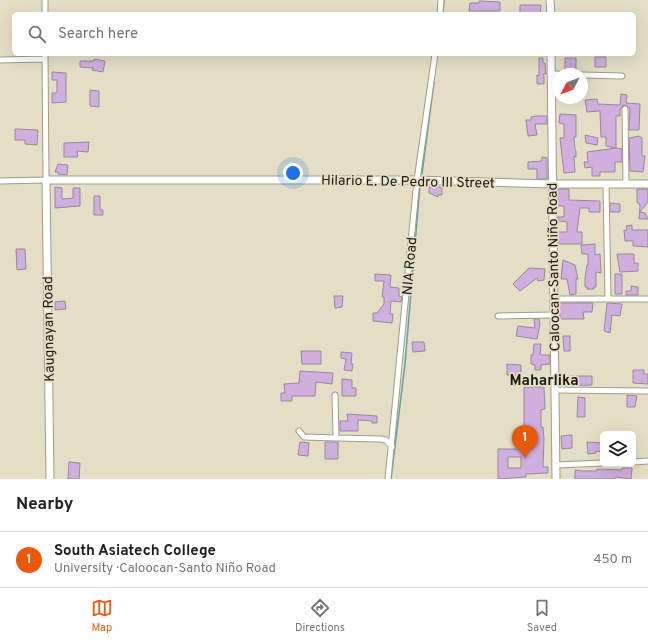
<!DOCTYPE html>
<meta charset="utf-8">
<style>
body{margin:0;font-family:Overpass,sans-serif;background:#f6f6f6;color:#202124}
.controls{position:absolute;right:12px;bottom:12px;display:grid;overflow:hidden;border-radius:6px;box-shadow:0 4px 16px #0002}
.controls button{width:36px;height:36px;display:grid;place-items:center;padding:0;border:0;border-bottom:1px solid #e0e0e0;background:#fff;color:#202124;font:20px sans-serif}
.compass{position:absolute;left:552px;top:68px;width:36px;height:36px;border-radius:50%;background:#fff;box-shadow:0 4px 16px #0002;rotate:229deg}
.you{position:absolute;left:293px;top:173px;width:14px;height:14px;margin:-10px;border:3px solid #fff;border-radius:50%;background:#1a73e8;box-shadow:0 0 0 6px #1a73e833}
.badge{display:grid;place-items:center;width:26px;height:26px;border-radius:50%;background:#ea580c;color:#fff;font-size:13px;font-weight:700}
.pin{position:absolute;translate:-50% -33px;filter:drop-shadow(0 1px 2px #0008)}
.pin::after{content:'';position:absolute;top:21px;width:14px;height:12px;background:inherit;clip-path:polygon(0 0,100% 0,50% 100%)}
.list{margin:0;padding:0;list-style:none}
h2{display:flex;justify-content:space-between;align-items:center;height:52px;margin:0;padding:0 16px;font-size:17px}
h2 small{font-size:13px;font-weight:400;color:#757577}
.list li{display:grid;grid-template-columns:26px 1fr auto;gap:12px;align-items:center;box-sizing:border-box;height:56px;padding:0 16px;border-top:1px solid #e0e0e0}
.list b{display:block;font-size:15px;white-space:nowrap}
.list p{margin:0;font-size:13px;white-space:nowrap;color:#757577}
.list em{font-size:13px;font-style:normal;color:#757577}
.icon{flex:none;width:22px;height:22px;fill:none;stroke:currentColor;stroke-width:2;stroke-linecap:round;stroke-linejoin:round}
.map{position:relative;flex:none;width:648px;height:479px;overflow:hidden}
.search{position:absolute;background:#fff;box-shadow:0 4px 16px #0002;left:12px;right:12px;top:12px;height:44px;display:flex;align-items:center;gap:10px;box-sizing:border-box;padding:0 14px;border-radius:6px;color:#757577;font-size:15px}
.sheet{height:108px;background:#fff}
nav{display:flex;justify-content:space-around;align-items:center;box-sizing:border-box;height:56px;border-top:1px solid #e0e0e0;background:#fff;font-size:11px;color:#757577}
nav a{display:grid;justify-items:center;gap:2px}
nav .on{color:#ea580c}
.map>svg:first-child{display:block}
.lines{fill:none;stroke-linecap:round;stroke-linejoin:round}
.stream{stroke:#5ba3b1;stroke-width:1.5}
.building{fill:#d0aedd;stroke:#97899d;fill-rule:evenodd}
.street-casing{stroke:#a29c85;stroke-width:7}
.secondary-casing{stroke:#a29c85;stroke-width:9}
.street{stroke:#fff;stroke-width:5}
.secondary{stroke:#fff;stroke-width:7}
.labels{text-anchor:middle;stroke-width:3.5;stroke-linejoin:round;paint-order:stroke}
.street-label{font-size:14px;fill:#1d1b12;stroke:#e5dec6}
.neighbourhood-label{font-size:15px;font-weight:bold;fill:#1d1b12;stroke:#e5dec6}
</style>
<div class="map">
<svg width="648" height="479" viewBox="0 0 648 479">
<rect width="100%" height="100%" fill="#e5dec6"/>
<g class="lines">
<path class="stream" d="M443,12l1,-12
M422,174l12,-92
M391,479l14,-115 15,-179"/>
</g>
<path class="building" d="M479,1l21,1v9h-31l1,-8h9z
M520,5h21l-1,9 -20,-1z
M595,57h11v10h-11z
M539,58h4v5h2l1,11 -2,-1v11h-7v-9l2,1z
M565,58h11v12h-11z
M94,59l11,2 -2,11 -11,-2 1,-2 -13,-1v-6h14z
M52,72l14,1v29l-14,1v-10h5v-13h-5z
M90,90l9,1v16l-9,-1z
M621,94l6,1 -1,8 14,1 -1,26h-10l1,-21 -3,-3 -4,-1 -3,5v6h-4v32l-10,-2v-9h-5l-1,-26 -13,1 -2,-12 12,-1 1,5 22,1z
M560,114l16,1v22h-2l1,13 1,1v6l-2,-1 1,16 -11,1 -4,-35h4v-14l-5,-1z
M537,116h10v8h-12l2,11 -9,1 -2,-16h5v-3z
M15,129l23,1 -1,15 -12,-1v-4h-10z
M585,135l13,3 -1,7 -11,-2z
M639,136l3,2v18h3l-2,16 -13,-1 -1,-33z
M89,142l-1,10 -11,-1 1,6h-14v-14z
M616,148l6,1v13h-7v10h-15v4h-8v-9l-7,1 -1,-6h4l-1,-10z
M542,157l5,1v21h-10v-10h-9v-7l14,-1z
M58,164l10,1 -1,10 -9,-1v-2h-3z
M55,187l7,1v11l11,-1v-10h7v18l-25,2z
M429,187h13v8h-4v2l-9,-4z
M558,189h11v11l31,1v11h-11v-4h-9l-3,24h5v12h-24v-12h9v-10l-9,-1v-4h6v-11h-6z
M637,189h11v13l-8,10 5,1 3,6h-9l1,-13 -1,-3h-2z
M94,196h6v14h3v5h-9z
M610,203l10,1v8h-10z
M632,225v5h16v17l-15,-1v-5h-8l-1,-11h3l-1,-4z
M595,244v11l5,-1 1,19 -5,-1v15h-2v2h-7v-2h-2v-10l2,-12h1v-11h-6l-1,-9z
M16,249h9l1,20 -9,1z
M617,254h17v9h4v8l-18,1z
M563,260l12,5 3,14h-2v15l-6,1 -3,-16h-6z
M529,268l16,1 -1,11 -6,1 -1,-3 -17,13 -7,-7z
M375,274l16,1 -1,12 9,1v8l3,1 -1,5 -10,-1 -1,13h3l-1,9 -19,-2v-8h4l7,-9v-7h-2l2,-16h-9z
M615,274h7v20h-7z
M631,286l7,1v8h-12v-4h5z
M334,296h9l-1,11 -7,1z
M65,301l1,8 -11,1v-8z
M559,303h34l-1,9h-9l1,7h-24z
M607,303l15,1 -2,12 -8,-1 -2,18 -6,-2z
M534,319h5l1,5 -3,15 -21,-3 2,-10 17,2z
M563,336h7v15h-6z
M412,342h12l1,9 -12,1z
M534,344h7l-1,11h10v9l-9,1v5h-6v-5l-4,-1v-9h2z
M301,351h20v13h-19z
M341,352l11,1 -1,11h2l-1,7 -8,-1 2,-11 -5,-1z
M507,364l14,1v11l-14,-1z
M633,370h11v4h4v10l-15,-1z
M300,371l33,2 -1,11 -16,-2 -1,14h-23v5h-11v-8h4l-1,-9 15,-1z
M561,376h31v9l-31,1z
M342,379l10,1v8h4v8h-14z
M524,387h20l1,22 -4,1v17h2l1,11 -1,29h5v6l-22,1v3l-28,2v-30h34l1,-14 -6,1 -1,-9h-2zM508,457h13v11h-13z
M627,395l10,1 -2,11h-8z
M578,397l7,1v19h-8z
M347,414l30,2v7h-5v-2l-14,-1v11h-18v-10h8z
M572,435v13l-10,1 -1,-13z
M300,442l9,1 -1,13 -10,-1z
M325,442h13v17h-13z
M587,442l16,1v9l-7,-1v2l-8,1z
M69,462l11,1 -1,16h-11z
M622,468h10l-1,11 -15,-2 -2,2h-39v-9l8,1h14v-2l25,1z"/>
<g class="lines">
<g class="street-casing">
<path id="street" d="M45,14v-14
M440,14l1,-14
M0,60l45,-1
M551,74h7
M582,75l40,1
M625,109l1,75
M0,181l46,-1 -1,-126
M606,184l2,115
M555,299h93
M498,316l57,-1
M555,390l93,1
M335,395l1,43 45,1 5,1 6,7
M299,431l5,6 32,1
M633,462l15,-1
M556,465l47,-2
M388,479l29,-299 18,-126"/>
</g>
<g class="secondary-casing">
<path id="secondary" d="M550,0l1,14
M551,54l5,425
M50,479l-4,-299h371l135,4h96"/>
</g>
<use href="#street" class="street"/>
<use href="#secondary" class="secondary"/>
</g>
<g class="labels">
<g class="street-label">
<text transform="translate(408 181) rotate(1)" y="5">Hilario E. De Pedro III Street</text>
<text transform="translate(409 266) rotate(-85)" y="5">NIA Road</text>
<text transform="translate(553 267) rotate(-91)" y="5">Caloocan-Santo Niño Road</text>
<text transform="translate(48 329) rotate(-91)" y="5">Kaugnayan Road</text>
</g>
<g class="neighbourhood-label">
<text x="544" y="385">Maharlika</text>
</g>
</g>
</svg>
<div class="controls">
<button><svg class="icon" aria-label="layers" viewBox="0 0 24 24"><path d="M12 4l9 5-9 5-9-5zM3 14l9 5 9-5"/></svg></button>
</div>
<svg class="compass" viewBox="-18 -18 36 36"><path d="M0-13l5 13h-10z" fill="#e53935"/><path d="M0 13l5-13h-10z" fill="#757577"/></svg>
<div class="you"></div>
<div class="pin badge" style="left:525px;top:458px">1</div>
<div class="search"><svg class="icon" aria-label="search" viewBox="0 0 24 24"><circle cx="10" cy="10" r="6"/><path d="M15 15l6 6"/></svg>Search here</div>
</div>
<section class="sheet">
<h2>Nearby<small></small></h2>
<ul class="list">
<li><span class="badge">1</span><div><b>South Asiatech College</b><p>University · Caloocan-Santo Niño Road</p></div><em>450 m</em></li>
</ul>
</section>
<nav>
<a class="on"><svg class="icon" aria-label="map" viewBox="0 0 24 24"><path d="M3 6l6-2 6 2 6-2v14l-6 2-6-2-6 2zM9 4v14M15 6v14"/></svg>Map</a>
<a><svg class="icon" aria-label="directions" viewBox="0 0 24 24"><path d="M12 3l9 9-9 9-9-9zM9 14v-3h6M13 9l2 2-2 2"/></svg>Directions</a>
<a><svg class="icon" aria-label="saved" viewBox="0 0 24 24"><path d="M7 4h10v16l-5-4-5 4z"/></svg>Saved</a>
</nav>
